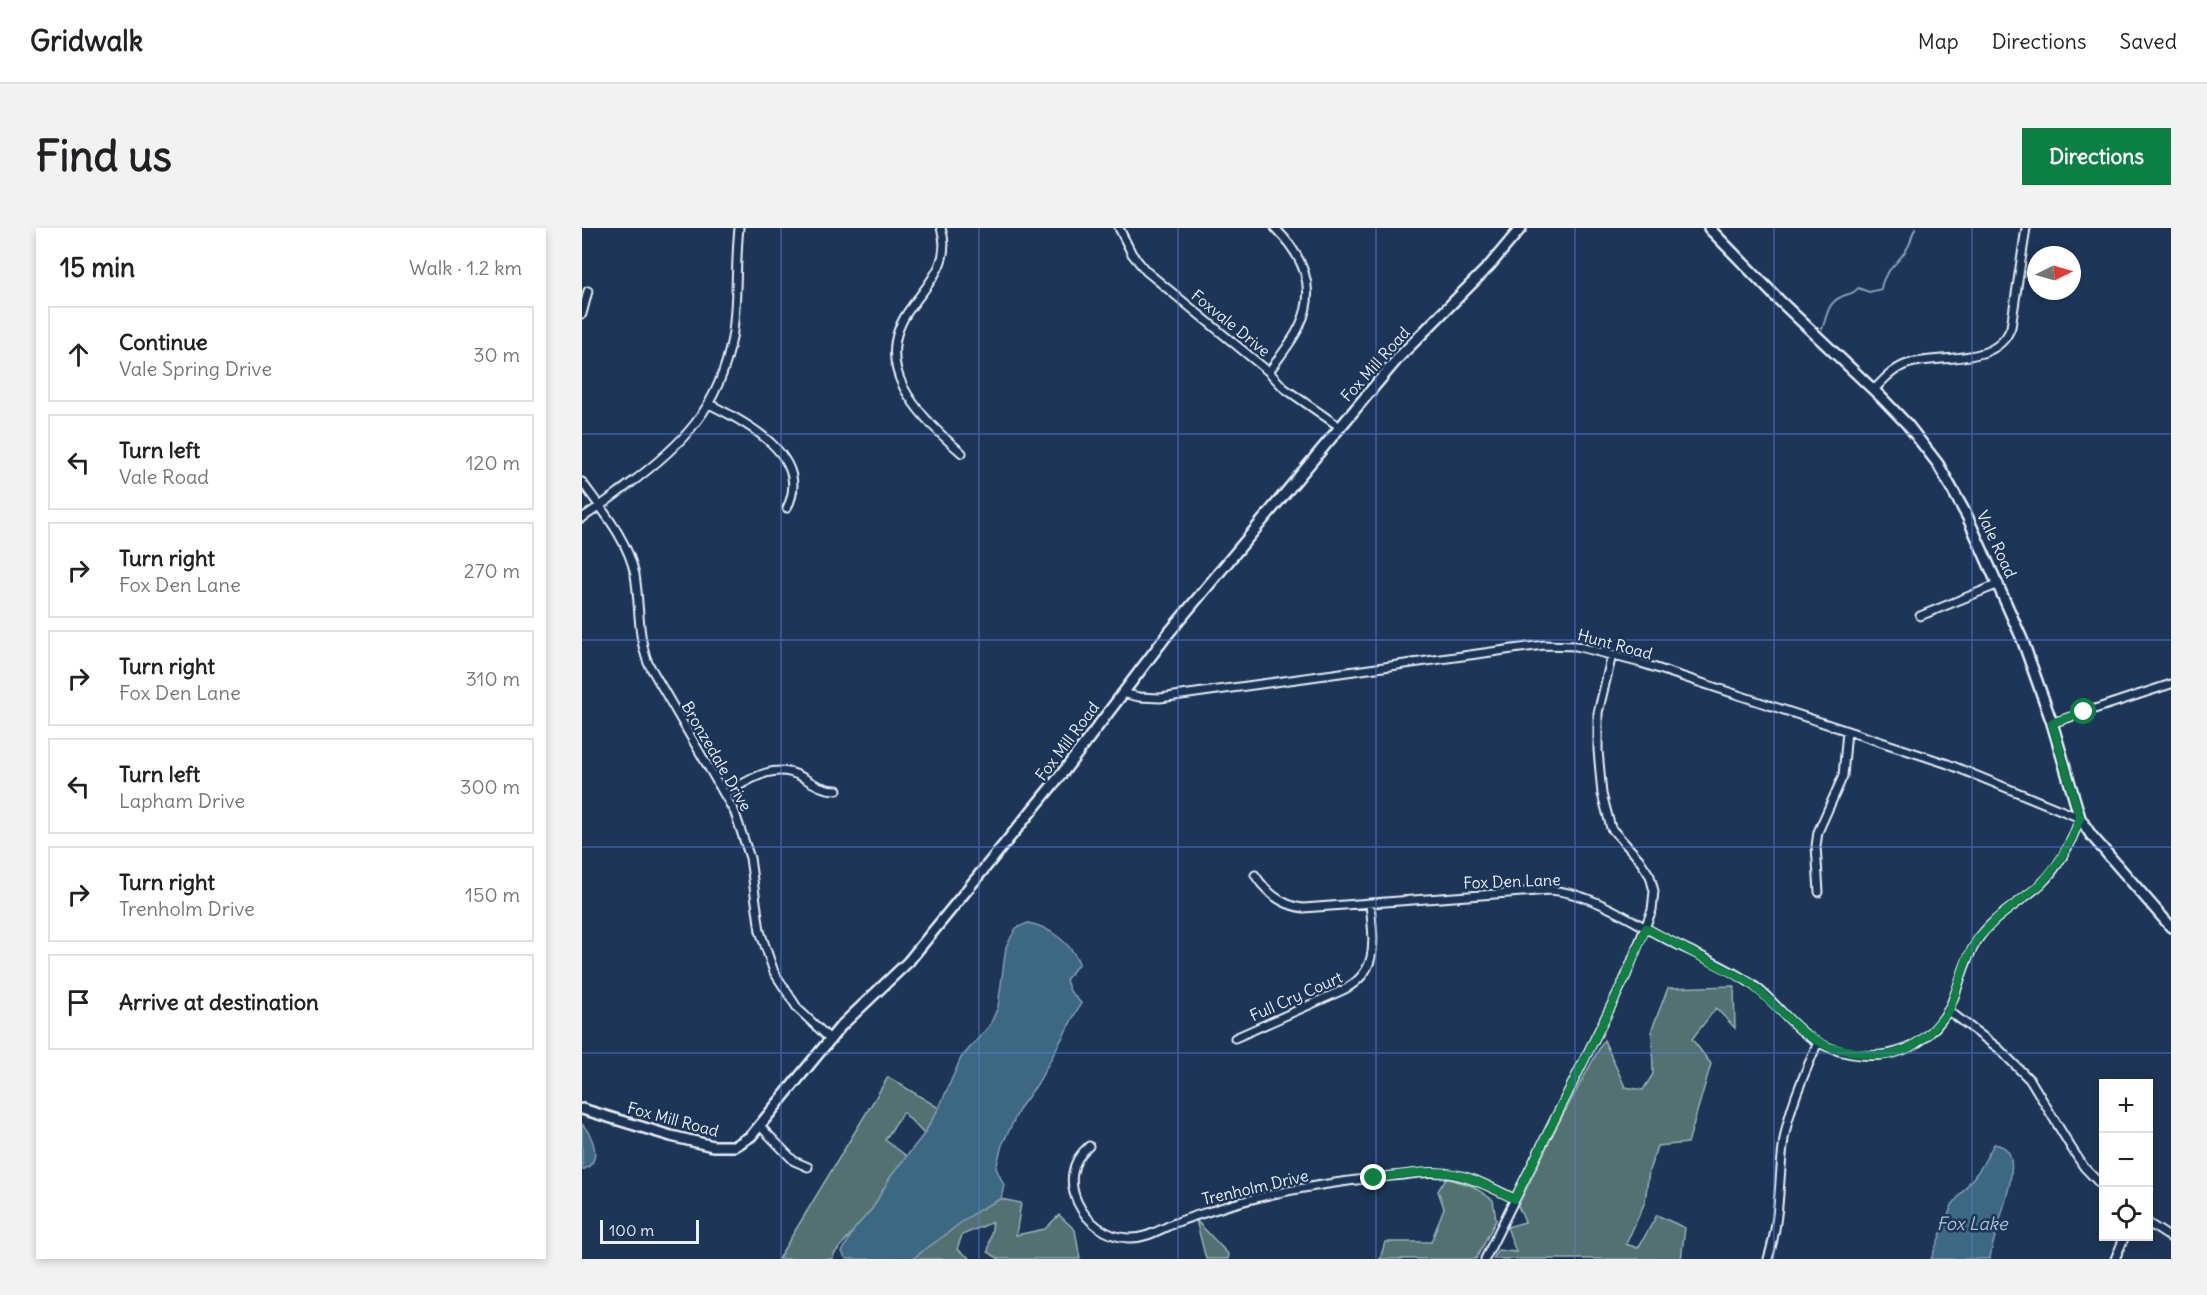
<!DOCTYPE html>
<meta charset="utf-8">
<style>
body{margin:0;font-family:Delius,sans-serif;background:#f2f2f2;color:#202124}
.controls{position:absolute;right:18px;bottom:18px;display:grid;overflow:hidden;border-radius:0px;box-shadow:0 3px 9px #0003}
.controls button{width:54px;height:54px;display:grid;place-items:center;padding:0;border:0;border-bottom:2px solid #e0e0e0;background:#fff;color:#202124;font:30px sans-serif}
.compass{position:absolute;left:1445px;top:18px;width:54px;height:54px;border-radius:50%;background:#fff;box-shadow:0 3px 9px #0003;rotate:85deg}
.scale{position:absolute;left:18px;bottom:15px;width:99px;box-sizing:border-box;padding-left:6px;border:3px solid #e8f1f8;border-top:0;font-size:16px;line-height:21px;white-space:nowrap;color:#e8f1f8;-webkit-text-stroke:4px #1d3557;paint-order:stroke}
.stop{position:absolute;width:18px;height:18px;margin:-14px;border:4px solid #0b8043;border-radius:50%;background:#fff}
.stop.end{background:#0b8043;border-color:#fff;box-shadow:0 2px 6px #0008}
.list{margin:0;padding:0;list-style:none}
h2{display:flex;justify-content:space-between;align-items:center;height:78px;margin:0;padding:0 24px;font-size:26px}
h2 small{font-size:20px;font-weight:400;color:#757577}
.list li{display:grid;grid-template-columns:39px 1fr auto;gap:18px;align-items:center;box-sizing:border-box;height:96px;margin:0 12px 12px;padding:0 12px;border:2px solid #e0e0e0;border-radius:0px}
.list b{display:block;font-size:22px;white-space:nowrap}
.list p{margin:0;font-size:20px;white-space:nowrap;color:#757577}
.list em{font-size:20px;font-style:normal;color:#757577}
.icon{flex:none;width:33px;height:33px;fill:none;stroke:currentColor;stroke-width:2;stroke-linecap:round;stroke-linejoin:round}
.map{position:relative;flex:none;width:1589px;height:1031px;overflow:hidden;border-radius:0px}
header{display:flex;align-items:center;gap:36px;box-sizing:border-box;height:84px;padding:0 30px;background:#fff;border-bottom:2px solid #e0e0e0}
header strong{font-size:28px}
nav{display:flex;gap:33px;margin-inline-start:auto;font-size:21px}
.intro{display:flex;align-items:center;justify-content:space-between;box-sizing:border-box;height:144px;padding:0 36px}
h1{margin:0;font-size:42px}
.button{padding:15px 27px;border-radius:0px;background:#0b8043;color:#fff;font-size:21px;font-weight:700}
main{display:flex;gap:36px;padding:0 36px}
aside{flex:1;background:#fff;border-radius:0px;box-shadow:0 3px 9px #0003}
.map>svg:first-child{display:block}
.green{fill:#527170;stroke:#9db1b4;stroke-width:1.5}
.water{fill:#3c6882;stroke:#819fb1;stroke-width:1.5}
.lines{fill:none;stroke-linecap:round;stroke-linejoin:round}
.stream{stroke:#819fb1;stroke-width:2}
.street-casing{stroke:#e8f1f8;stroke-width:11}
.secondary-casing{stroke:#e8f1f8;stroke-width:14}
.street{stroke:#1d3557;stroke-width:7}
.secondary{stroke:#1d3557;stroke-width:9}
.route{stroke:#0b8043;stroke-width:8}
.grid{fill:none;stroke:#5a7fe2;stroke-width:1.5;stroke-opacity:0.55}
.labels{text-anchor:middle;stroke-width:5;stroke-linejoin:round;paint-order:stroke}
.street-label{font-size:16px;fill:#e8f1f8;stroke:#1d3557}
.water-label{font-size:18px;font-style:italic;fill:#acc1cf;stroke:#1d3557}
</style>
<header>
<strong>Gridwalk</strong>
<nav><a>Map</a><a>Directions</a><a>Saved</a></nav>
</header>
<div class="intro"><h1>Find us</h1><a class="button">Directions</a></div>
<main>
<aside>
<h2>15 min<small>Walk · 1.2 km</small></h2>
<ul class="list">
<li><svg class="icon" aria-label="ahead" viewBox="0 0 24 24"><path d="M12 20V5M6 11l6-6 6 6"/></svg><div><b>Continue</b><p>Vale Spring Drive</p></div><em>30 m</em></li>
<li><svg class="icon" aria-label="left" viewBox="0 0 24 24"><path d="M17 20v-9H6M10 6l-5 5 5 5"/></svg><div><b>Turn left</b><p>Vale Road</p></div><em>120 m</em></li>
<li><svg class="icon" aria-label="right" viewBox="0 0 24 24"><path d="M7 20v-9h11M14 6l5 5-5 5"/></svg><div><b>Turn right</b><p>Fox Den Lane</p></div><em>270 m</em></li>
<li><svg class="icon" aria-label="right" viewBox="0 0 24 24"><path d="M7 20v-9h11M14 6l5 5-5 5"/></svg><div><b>Turn right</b><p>Fox Den Lane</p></div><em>310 m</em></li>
<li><svg class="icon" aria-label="left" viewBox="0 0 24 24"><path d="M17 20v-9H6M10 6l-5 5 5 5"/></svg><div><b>Turn left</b><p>Lapham Drive</p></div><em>300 m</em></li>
<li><svg class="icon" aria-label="right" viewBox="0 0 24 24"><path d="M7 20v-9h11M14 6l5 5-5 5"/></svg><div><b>Turn right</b><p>Trenholm Drive</p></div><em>150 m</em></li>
<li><svg class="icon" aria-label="arrive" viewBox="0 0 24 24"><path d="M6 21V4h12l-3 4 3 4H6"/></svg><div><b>Arrive at destination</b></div></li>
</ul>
</aside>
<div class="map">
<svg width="1589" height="1031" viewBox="0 0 1589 1031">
<rect width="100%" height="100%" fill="#1d3557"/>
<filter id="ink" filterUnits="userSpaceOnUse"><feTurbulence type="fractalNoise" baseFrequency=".0167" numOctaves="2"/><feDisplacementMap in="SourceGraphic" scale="12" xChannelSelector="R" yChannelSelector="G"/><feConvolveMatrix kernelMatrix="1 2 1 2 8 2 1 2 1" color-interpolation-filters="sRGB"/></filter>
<g filter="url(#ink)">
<path class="green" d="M1152,758l1,42 -19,-20 -24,31 19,25 -23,79 -31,3 -8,25 -4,31 -19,42 12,4 19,-33 28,13 -4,31h-188l5,-9 18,2 -9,-25 18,-5 -7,-16 38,-78 48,-88 21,47 18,3 10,-16 -1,-45 16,-41z
M306,849l51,31 -15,26 -21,-22 -18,28 23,17 -17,19 -19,33 -38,45 -1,5h-55z
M864,950l26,8 21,14 3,20 -20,39h-96l5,-17h46l13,-34 -6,-17z
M419,971l20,4 -5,32 29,-6 14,-14 16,15 5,29h-81l-11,-7 5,-30 -31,13 -5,14 14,10h-58l14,-13 12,-7 36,-28z
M614,992l33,35 -1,4h-22z"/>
<path class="water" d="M446,695c20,3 44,21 51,40l-13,17 4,11 11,12 -43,80 -18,25 -18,37 -6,23 8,17 -3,14c-22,9 -38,22 -57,37 -11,8 -21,14 -31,23h-67l-4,-7 13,-24 17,-19 19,-33 33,-42 15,-26 22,-50 29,-33 8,-18 8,-60 10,-19z
M0,896c11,12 22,38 0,46z
M1412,916c6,1 12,3 15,9 11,22 -17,81 -19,106h-59l21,-54 28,-36z"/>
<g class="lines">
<path class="stream" d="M1240,101c5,-12 5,-26 19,-32 7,-4 12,-2 17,-9l11,4 12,-3c2,-19 20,-27 28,-44 3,-6 2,-11 7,-17"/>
<g class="street-casing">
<path id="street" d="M359,0c11,32 -11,54 -29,78 -45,58 6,110 50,147
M537,0l13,26 14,17 123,101 15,16 56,39
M0,86l6,-23
M687,144c10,-15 24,-31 31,-47 18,-38 2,-70 -25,-97
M1292,162c9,-10 19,-21 33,-26 33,-10 90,3 104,-37l15,-99
M127,176c37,18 104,53 78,104
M0,254c21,29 46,58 53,93 5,30 2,59 13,88l87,150 15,45 10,73 14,41 24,37 32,30
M0,290c16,-10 30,-21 45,-32 55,-41 92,-77 105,-148 6,-36 3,-74 7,-110
M1338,388l79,-32
M540,465l17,4 21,1 360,-50 24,-3 32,1 65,17 307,101 132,54c-8,23 -21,49 -39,66 -21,19 -49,33 -64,57 -21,32 -16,63 -47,92 -34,32 -90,28 -126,0 -20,-16 -35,-39 -57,-52 -26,-17 -54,-28 -81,-42 -36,-19 -75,-46 -116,-49l-247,18c-21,-3 -37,-16 -48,-33
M1470,495l119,-39
M143,566c24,-14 49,-33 77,-17 12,7 21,13 35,13
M1237,664l-3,-46 2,-14 25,-56 4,-45
M1367,783l49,37 33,33 41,68 12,18 20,21
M653,810l108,-48c38,-19 30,-51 27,-87
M178,898l34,35 14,6
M507,918c-38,31 -5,90 39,92 17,1 31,-8 47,-15 12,-5 26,-9 39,-13 57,-19 118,-28 178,-34 22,-2 43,-6 64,-1 21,4 40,15 59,24
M1566,995l23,15
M903,1031l141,-283 26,-66 2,-19 -4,-15 -11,-17 -28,-31 -9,-34 -4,-44v-37l14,-58
M1186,1031c13,-42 10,-78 16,-120 6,-34 21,-66 34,-97
M1533,1031l10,-23"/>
</g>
<g class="secondary-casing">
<path id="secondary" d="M1127,0l69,71 103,98 26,27 31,40 29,52 55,123 30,84 28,95 11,17 80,92
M0,881l89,27 42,10h22l16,-10 90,-110 67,-64 156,-191 103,-136 200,-240 33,-39 90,-91 31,-37"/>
</g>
<use href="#street" class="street"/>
<use href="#secondary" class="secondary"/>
</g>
</g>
<g class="lines" filter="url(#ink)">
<path class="route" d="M792,950c26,-3 54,-9 80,-4 21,4 41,16 61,25l111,-223 20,-48 103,54 55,51 25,14 42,8h18l20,-7 20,-14 20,-23 18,-53 11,-20 18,-19 45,-35 18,-23 13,-23 8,-20 -28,-95 32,-11"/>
</g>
<path class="grid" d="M199,0v1031M397,0v1031M596,0v1031M794,0v1031M993,0v1031M1192,0v1031M1390,0v1031M0,206h1589M0,412h1589M0,619h1589M0,825h1589"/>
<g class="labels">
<g class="street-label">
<text transform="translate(649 95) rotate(39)" y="6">Foxvale Drive</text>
<text transform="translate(793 136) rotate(-48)" y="6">Fox Mill Road</text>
<text transform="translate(1415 316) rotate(65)" y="6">Vale Road</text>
<text transform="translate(1033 416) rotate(15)" y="6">Hunt Road</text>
<text transform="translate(485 513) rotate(-53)" y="6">Fox Mill Road</text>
<text transform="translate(135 528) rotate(60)" y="6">Bronzedale Drive</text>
<text transform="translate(930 653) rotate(-2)" y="6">Fox Den Lane</text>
<text transform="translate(714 768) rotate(-24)" y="6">Full Cry Court</text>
<text transform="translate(91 891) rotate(15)" y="6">Fox Mill Road</text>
<text transform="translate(673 959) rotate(-13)" y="6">Trenholm Drive</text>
</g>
<g class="water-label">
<text x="1390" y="1002">Fox Lake</text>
</g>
</g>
</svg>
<div class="controls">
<button>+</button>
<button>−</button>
<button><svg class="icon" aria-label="locate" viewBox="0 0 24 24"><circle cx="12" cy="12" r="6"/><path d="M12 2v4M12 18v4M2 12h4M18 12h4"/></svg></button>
</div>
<svg class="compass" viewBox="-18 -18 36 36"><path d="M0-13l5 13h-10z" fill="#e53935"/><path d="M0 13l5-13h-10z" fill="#757577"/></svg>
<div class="scale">100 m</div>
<div class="stop" style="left:1502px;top:484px"></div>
<div class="stop end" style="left:792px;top:950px"></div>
</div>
</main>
